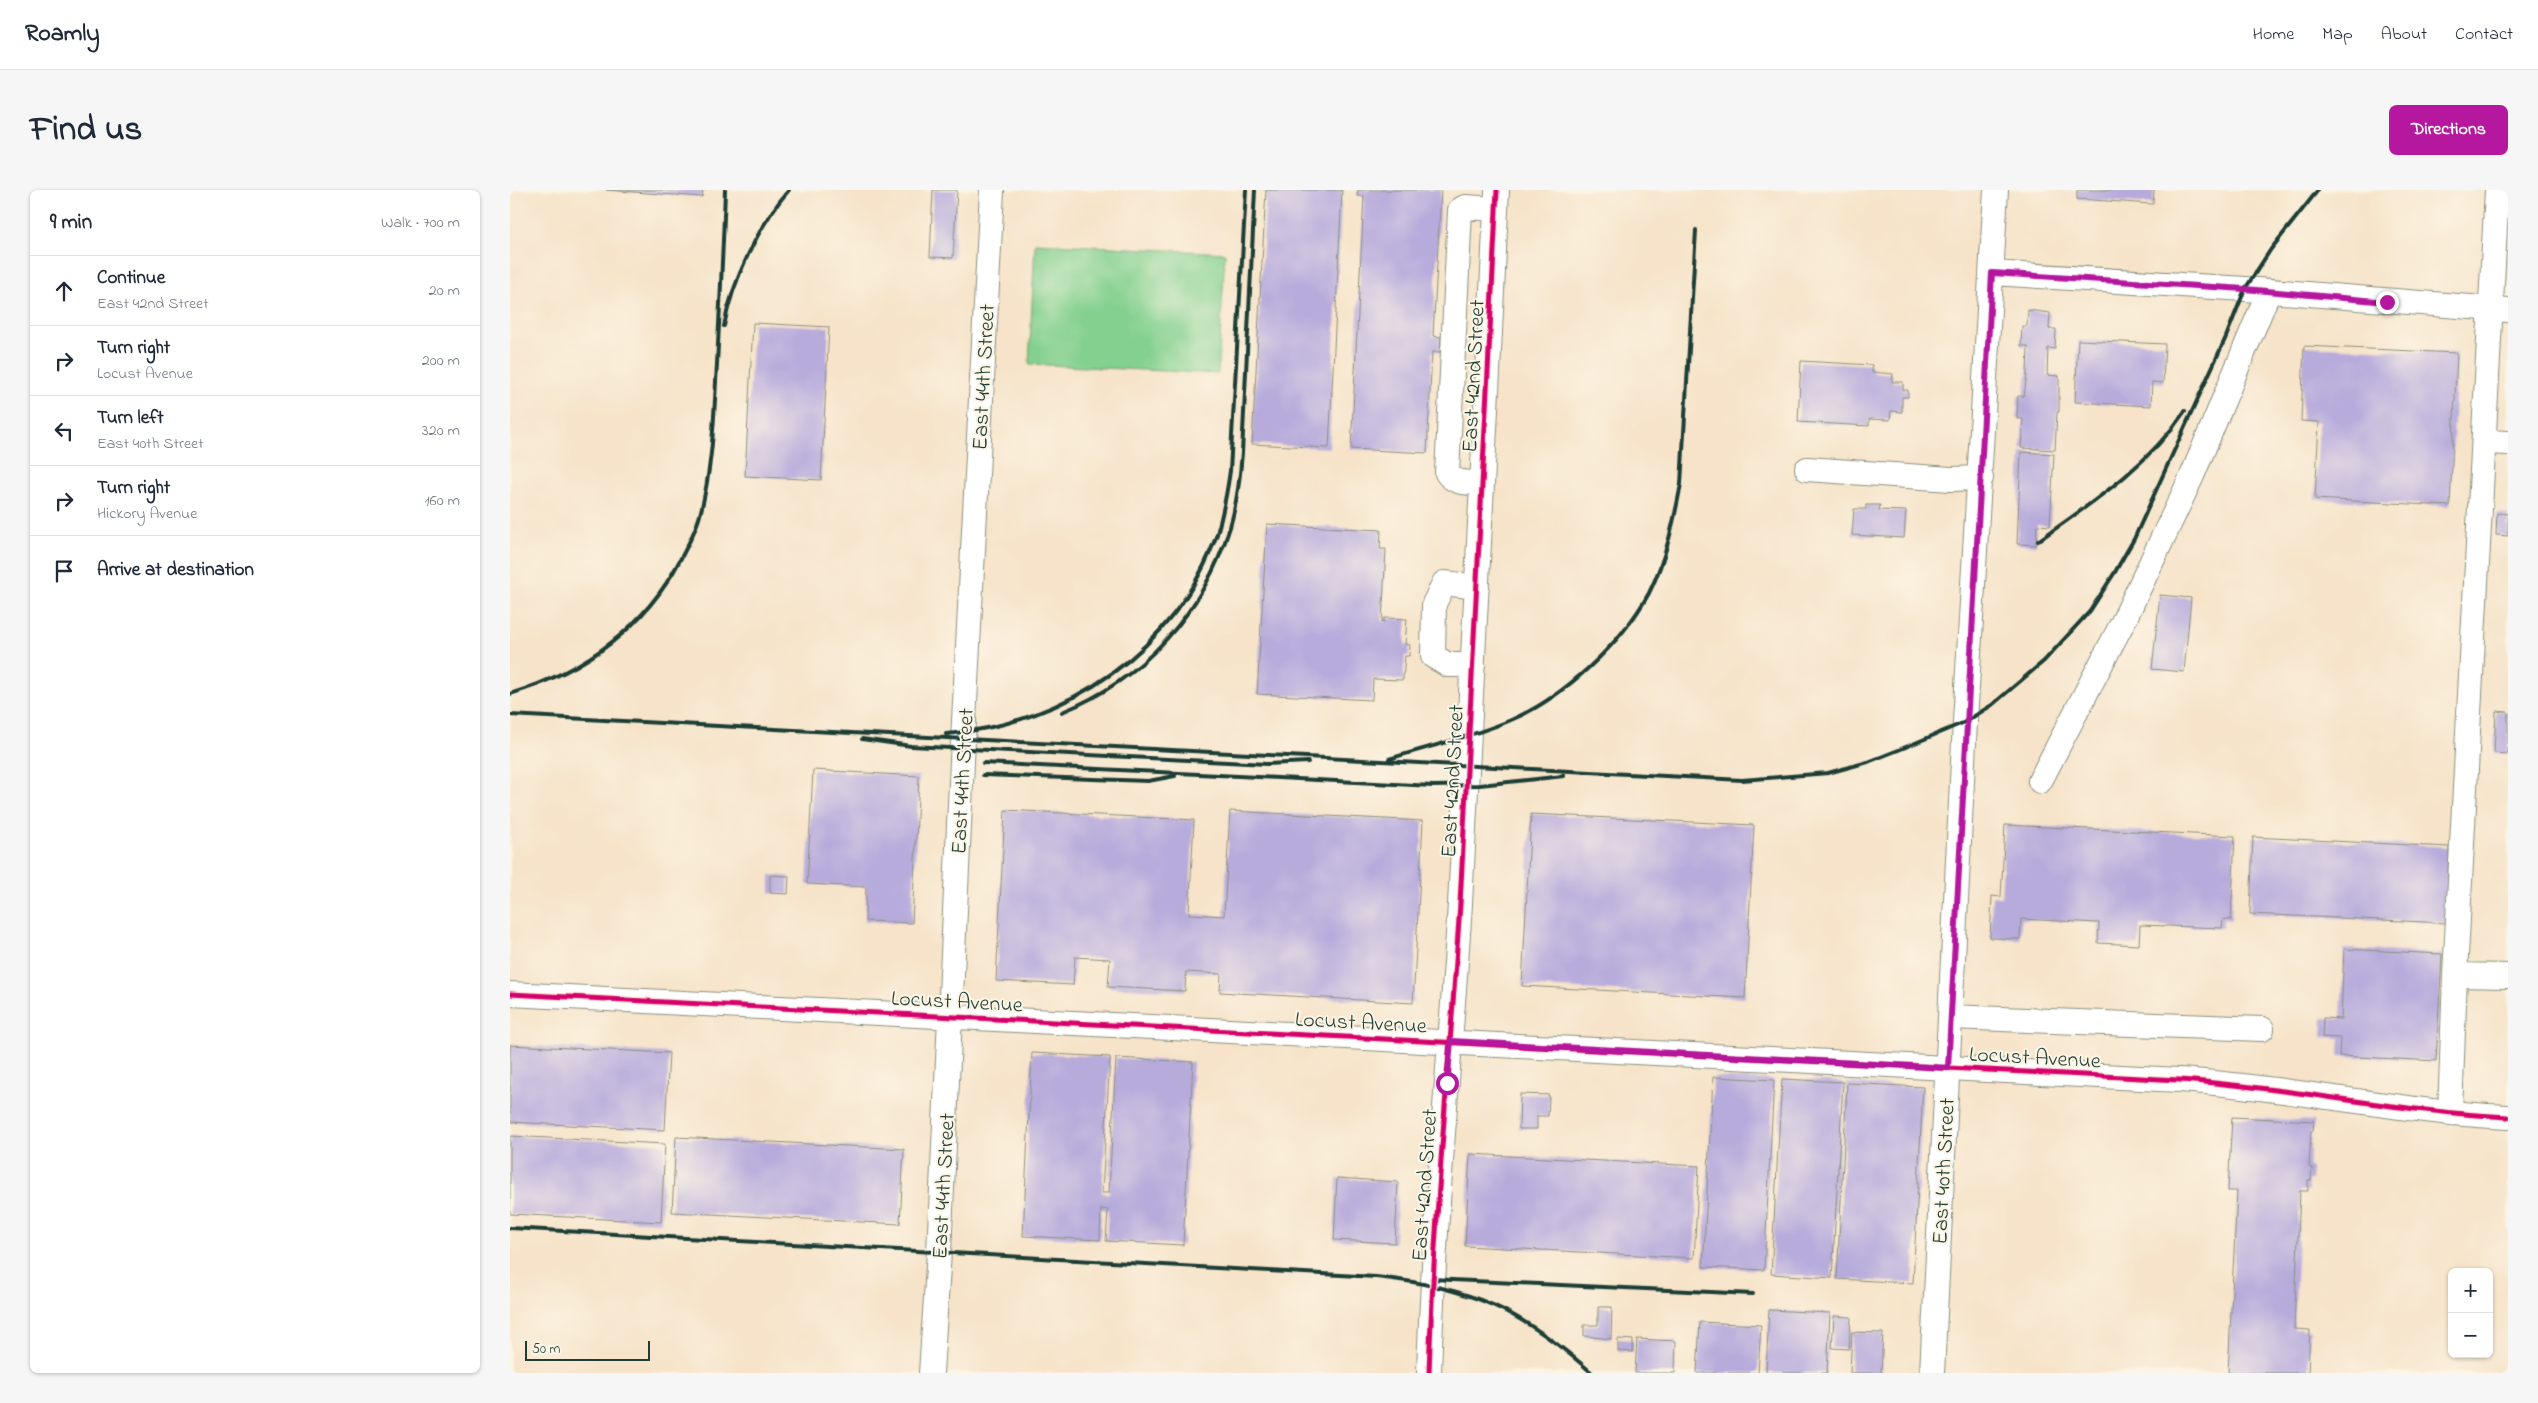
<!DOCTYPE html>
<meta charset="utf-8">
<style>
body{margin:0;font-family:"Indie Flower",sans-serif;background:#f6f6f7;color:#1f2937}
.controls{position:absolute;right:15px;bottom:15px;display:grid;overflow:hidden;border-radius:8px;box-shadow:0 1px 4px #0004}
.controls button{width:45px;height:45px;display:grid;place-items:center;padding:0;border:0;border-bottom:1px solid #e0e1e3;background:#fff;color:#1f2937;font:25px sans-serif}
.scale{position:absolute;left:15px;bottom:12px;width:125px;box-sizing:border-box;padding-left:5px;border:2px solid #1f3d34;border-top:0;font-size:14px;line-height:18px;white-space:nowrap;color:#1f3d34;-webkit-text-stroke:4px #fcf5e5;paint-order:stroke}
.stop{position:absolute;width:15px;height:15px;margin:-11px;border:4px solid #b5179e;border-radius:50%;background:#fff}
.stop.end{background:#b5179e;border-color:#fff;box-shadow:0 1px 5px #0008}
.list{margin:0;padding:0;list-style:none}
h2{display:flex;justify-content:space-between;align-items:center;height:65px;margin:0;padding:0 20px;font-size:21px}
h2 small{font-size:16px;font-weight:400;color:#747a83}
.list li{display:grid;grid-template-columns:32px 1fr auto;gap:15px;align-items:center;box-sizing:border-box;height:70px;padding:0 20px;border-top:1px solid #e0e1e3}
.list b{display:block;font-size:19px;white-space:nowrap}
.list p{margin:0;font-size:16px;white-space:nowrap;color:#747a83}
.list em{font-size:16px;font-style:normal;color:#747a83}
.icon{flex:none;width:28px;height:28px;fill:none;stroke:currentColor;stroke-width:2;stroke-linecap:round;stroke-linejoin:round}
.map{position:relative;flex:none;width:1998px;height:1183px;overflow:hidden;border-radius:8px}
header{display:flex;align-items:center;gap:30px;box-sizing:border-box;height:70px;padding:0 25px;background:#fff;border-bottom:1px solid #e0e1e3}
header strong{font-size:24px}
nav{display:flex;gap:28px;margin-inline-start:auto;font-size:18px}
.intro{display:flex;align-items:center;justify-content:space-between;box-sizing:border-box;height:120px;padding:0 30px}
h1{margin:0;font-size:35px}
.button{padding:12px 22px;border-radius:8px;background:#b5179e;color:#fff;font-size:18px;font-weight:700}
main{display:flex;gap:30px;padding:0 30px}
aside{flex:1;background:#fff;border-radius:8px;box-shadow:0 1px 4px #0004}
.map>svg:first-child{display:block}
.green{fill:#83d08f;stroke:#518662}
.building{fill:#b7abdc}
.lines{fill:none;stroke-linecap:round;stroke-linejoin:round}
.minor-casing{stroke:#8a907e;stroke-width:26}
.minor{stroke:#fff;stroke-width:24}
.rail{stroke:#1f3d34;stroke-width:4}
.cycleway-casing{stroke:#fcf5e5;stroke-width:8}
.cycleway{stroke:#d6006c;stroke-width:5}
.route{stroke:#b5179e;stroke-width:6}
.labels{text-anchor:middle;stroke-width:4;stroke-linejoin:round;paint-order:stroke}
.street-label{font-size:22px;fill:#1f3d34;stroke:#fcf5e5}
</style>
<header>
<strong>Roamly</strong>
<nav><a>Home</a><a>Map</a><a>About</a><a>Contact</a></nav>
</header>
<div class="intro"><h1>Find us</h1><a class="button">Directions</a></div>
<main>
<aside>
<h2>9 min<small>Walk · 700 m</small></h2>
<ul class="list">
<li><svg class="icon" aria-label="ahead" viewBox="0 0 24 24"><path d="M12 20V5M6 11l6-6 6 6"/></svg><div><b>Continue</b><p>East 42nd Street</p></div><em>20 m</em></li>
<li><svg class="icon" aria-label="right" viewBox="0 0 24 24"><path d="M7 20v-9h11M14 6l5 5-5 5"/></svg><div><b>Turn right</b><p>Locust Avenue</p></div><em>200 m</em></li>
<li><svg class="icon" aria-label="left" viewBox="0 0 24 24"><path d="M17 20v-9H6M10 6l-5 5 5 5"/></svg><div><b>Turn left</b><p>East 40th Street</p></div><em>320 m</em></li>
<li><svg class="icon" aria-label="right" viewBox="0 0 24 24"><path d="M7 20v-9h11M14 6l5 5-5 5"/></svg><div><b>Turn right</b><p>Hickory Avenue</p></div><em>160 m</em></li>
<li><svg class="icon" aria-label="arrive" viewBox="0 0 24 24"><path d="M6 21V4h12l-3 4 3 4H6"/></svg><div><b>Arrive at destination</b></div></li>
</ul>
</aside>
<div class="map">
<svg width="1998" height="1183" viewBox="0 0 1998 1183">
<rect width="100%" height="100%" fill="#fcf5e5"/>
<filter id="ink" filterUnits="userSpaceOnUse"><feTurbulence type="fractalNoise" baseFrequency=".02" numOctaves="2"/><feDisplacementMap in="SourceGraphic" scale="10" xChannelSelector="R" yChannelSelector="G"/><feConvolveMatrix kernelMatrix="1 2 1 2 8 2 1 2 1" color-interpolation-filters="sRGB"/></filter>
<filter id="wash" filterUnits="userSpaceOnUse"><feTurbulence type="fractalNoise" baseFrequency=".0096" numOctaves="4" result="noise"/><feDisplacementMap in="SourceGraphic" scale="20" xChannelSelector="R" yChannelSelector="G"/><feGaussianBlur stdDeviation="1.12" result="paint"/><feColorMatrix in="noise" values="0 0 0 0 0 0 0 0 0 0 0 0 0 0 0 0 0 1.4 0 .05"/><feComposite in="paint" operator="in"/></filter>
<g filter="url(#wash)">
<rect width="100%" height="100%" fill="#f6e3c9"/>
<path class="green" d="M525,53l190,10 -7,121 -189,-10z"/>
<g id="blocks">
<path class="building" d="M96,0h97l-1,7z
M423,0h24l-4,68 -23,-1z
M756,0h76l-13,258 -77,-4z
M848,0h83l-8,146 8,1 -1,15h-8l-5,101 -76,-4 13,-253h-7z
M1567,0h77l-1,14 -76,-5z
M1518,120l22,3 -1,16h7l-1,20 -7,-1 -1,27 12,1v36h-2l-2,38 -34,-2 2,-29h-6l1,-23h6l3,-22 1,-28h-7l1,-20h5z
M243,133l76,4 -8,153 -76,-4z
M1568,150l87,4 -2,39 -11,-1 -1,24 -76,-4z
M1794,156l153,7 -7,153 -135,-7 4,-77 -18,-1z
M1291,171l71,4v7l21,2 -1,8h11v8h5v7h-6v15l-11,-1 -1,9 -21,-1v7l-71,-4z
M1511,262l33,2 -4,72 -13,-1 -1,20 -19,-1z
M1356,315h14l-1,5 27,1 -2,27 -52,-3 2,-26h12z
M1987,323l11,1v22l-12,-1z
M757,334l114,6 -1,19h6l-4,73h2v-4l23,1 -2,25 5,1 -1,11h-4l-2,24 -30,-1 -1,21 -115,-6z
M1650,405l31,3 -7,74 -32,-3z
M1986,521l12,1v42l-14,-1z
M303,580l106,6 -7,147 -47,-2 1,-34 -59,-3z
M495,620l189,10 -5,94 35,2 6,-105 193,10 -10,182 -193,-11 1,-18 -35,-2 -1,19 -77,-4 2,-28 -35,-2 -2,28 -77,-4z
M1021,624l223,11 -9,173 -223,-12z
M1495,635l230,11 -4,84 -8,-1 -1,9 -82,-3 -1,20 -41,-2 1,-20 -78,-4 -1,20 -30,-1 2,-42 9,1z
M1743,647l196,10 -3,76 -196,-9z
M260,685l19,1 -1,18 -18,-1z
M1834,759l98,5 -6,107 -97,-5 1,-18 -18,-1 1,-19 18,1z
M0,855l159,8 -4,77 -155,-8z
M522,863l78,4 -8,136h7l7,-135 77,4 -10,183 -77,-4 2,-31 -7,-1 -1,31 -77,-4z
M1203,887l61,3 -10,190 -61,-3z
M1272,889l61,3 -11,196 -61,-4z
M1337,893l76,4 -10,196 -76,-4z
M1010,904l29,1 -1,21h-11v13h-18z
M1722,927l82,4 -1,10h-2l-2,36 3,1 -1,12h-3v11h-8l-6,138 16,1 -2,43h-80l9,-182h-9z
M0,946l155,8 -4,78 -151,-8z
M166,947l228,12 -4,75 -228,-12z
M960,964l229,12 -5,92 -229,-12z
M827,988l61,4 -3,61 -61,-3z
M1088,1117h14l-1,32 -27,-3v-11h14z
M1259,1120l61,3 -3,60h-61z
M1324,1126l17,1 -2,32 -17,-1z
M1190,1132l61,3 -3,48h-61z
M1342,1142l31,1 -2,40h-31z
M1108,1149l15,1v12l-15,-1z
M1127,1149l39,2 -1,32h-40z"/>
</g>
</g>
<g filter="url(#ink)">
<use href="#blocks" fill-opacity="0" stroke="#8a907e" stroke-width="1"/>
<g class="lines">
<g class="minor-casing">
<path id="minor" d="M1482,83l253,16 263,21
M1975,252l23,1
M1297,279l144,10 30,-1
M972,293c-13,-1 -26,2 -35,-10l13,-263 5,-3 31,2
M963,475h-25l-15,-9 1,-52 10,-21 33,4
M1530,591l84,-161 68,-144 77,-185
M1945,785l53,1
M0,804l1669,86c110,7 218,32 329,37
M1440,827l312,12
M1940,924l5,-139 42,-785
M421,1183l8,-121 24,-512 29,-550
M919,1183c5,-157 21,-313 31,-469 14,-238 25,-476 37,-714
M1422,1183l33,-651 31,-532"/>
</g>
<use href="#minor" class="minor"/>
<path class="rail" d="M214,136c8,-44 35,-102 65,-136
M1528,351c55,-39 109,-74 147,-130
M0,504c74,-23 134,-65 170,-134 8,-15 16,-30 20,-45 13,-49 14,-101 17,-151 3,-58 6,-116 8,-174
M552,522c81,-32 142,-101 168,-185 7,-24 10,-49 12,-74l13,-263
M0,525l1232,65 86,-7 40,-11 33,-13 64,-27 27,-17 52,-44 46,-50 25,-39 19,-33 29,-64 63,-138 19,-48 26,-40 47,-59
M436,544c120,-10 231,-84 271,-200 6,-21 10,-42 13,-63l16,-281
M352,549l49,7 356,18 41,-2
M879,569c41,-13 83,-22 122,-39 52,-22 111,-77 138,-127 17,-34 25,-72 32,-109l15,-254
M473,573l450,23 47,-1 84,-9
M473,585l165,6 27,-5
M0,1038l866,49c95,10 145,33 216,96
M921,1089l322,15"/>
<g class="cycleway-casing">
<path id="cycleway" d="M0,804l1669,86c110,7 218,32 329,37
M919,1183c5,-157 21,-313 31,-469 14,-238 25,-476 37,-714"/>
</g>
<use href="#cycleway" class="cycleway"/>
</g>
</g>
<g class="lines" filter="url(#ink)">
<path class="route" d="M937,893l4,-42 497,27 44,-795 253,16 142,13"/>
</g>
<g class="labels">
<g class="street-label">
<text transform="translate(962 186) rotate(-87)" y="8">East 42nd Street</text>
<text transform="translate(472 187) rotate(-87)" y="8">East 44th Street</text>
<text transform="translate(451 591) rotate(-87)" y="8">East 44th Street</text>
<text transform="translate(941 591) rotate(-87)" y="8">East 42nd Street</text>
<text transform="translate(447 810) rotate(3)" y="8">Locust Avenue</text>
<text transform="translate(851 831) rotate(3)" y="8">Locust Avenue</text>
<text transform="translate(1525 866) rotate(3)" y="8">Locust Avenue</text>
<text transform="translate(1432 981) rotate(-87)" y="8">East 40th Street</text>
<text transform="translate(913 995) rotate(-86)" y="8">East 42nd Street</text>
<text transform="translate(432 996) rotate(-87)" y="8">East 44th Street</text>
</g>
</g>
</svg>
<div class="controls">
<button>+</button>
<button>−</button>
</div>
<div class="scale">50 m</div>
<div class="stop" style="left:937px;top:893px"></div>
<div class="stop end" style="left:1877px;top:112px"></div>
</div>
</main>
